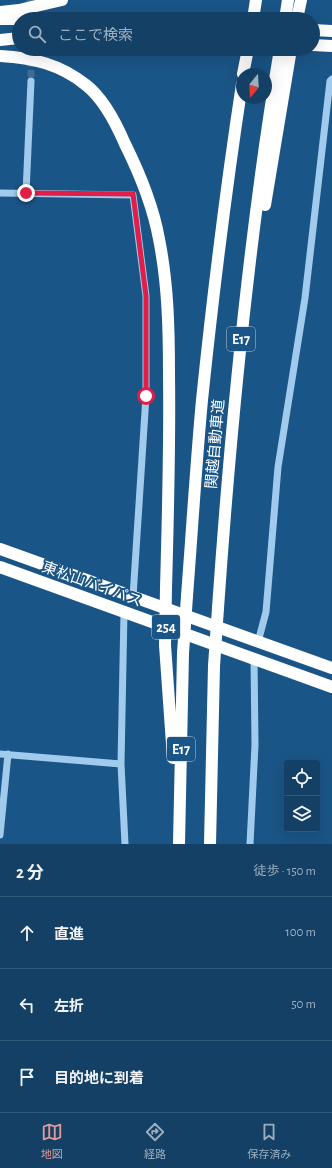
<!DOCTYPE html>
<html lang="ja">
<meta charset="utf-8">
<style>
body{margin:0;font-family:"Alegreya Sans","Noto Sans JP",sans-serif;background:#214b6e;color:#f1f3f6}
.controls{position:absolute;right:12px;bottom:12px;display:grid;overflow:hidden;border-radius:4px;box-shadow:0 4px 16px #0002}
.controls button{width:36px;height:36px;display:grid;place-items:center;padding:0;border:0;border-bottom:1px solid #335979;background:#144065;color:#f1f3f6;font:20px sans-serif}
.compass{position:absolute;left:236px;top:68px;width:36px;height:36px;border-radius:50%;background:#144065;box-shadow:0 4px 16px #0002;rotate:198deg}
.stop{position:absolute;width:12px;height:12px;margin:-9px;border:3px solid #e11d48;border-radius:50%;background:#fff}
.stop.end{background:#e11d48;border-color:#fff;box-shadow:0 1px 4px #0008}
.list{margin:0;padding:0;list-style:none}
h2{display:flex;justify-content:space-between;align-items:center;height:52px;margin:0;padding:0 16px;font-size:17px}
h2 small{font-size:13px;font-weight:400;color:#9dafbf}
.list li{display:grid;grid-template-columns:26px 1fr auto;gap:12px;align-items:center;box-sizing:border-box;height:72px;padding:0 16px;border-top:1px solid #335979}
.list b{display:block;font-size:15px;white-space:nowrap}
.list em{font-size:13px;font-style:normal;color:#9dafbf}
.icon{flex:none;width:22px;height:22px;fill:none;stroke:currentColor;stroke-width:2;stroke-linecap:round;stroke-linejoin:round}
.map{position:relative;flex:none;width:332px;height:844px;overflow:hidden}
.search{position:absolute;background:#144065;box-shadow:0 4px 16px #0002;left:12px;right:12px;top:12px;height:44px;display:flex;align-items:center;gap:10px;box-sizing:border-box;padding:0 14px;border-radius:22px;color:#9dafbf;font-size:15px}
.sheet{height:268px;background:#144065}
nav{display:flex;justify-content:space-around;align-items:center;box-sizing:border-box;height:56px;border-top:1px solid #335979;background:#144065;font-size:11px;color:#9dafbf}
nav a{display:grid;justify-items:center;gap:2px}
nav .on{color:#e69b98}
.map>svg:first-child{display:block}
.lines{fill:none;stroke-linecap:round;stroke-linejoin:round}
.minor-tunnel{stroke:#3c6e99;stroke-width:7;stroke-dasharray:7 3.5;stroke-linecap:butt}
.minor{stroke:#a1cbec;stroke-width:7}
.highway{stroke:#fff;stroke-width:12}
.highway-bridge{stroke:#fff;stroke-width:12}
.route{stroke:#e11d48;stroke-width:5}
.labels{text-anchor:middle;stroke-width:4;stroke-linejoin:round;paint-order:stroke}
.shield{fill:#1a5587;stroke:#baccdb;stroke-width:1}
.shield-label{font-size:14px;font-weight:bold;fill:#fff}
.street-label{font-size:15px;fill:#fff;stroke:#1a5587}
</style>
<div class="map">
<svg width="332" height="844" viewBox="0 0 332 844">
<rect width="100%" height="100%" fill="#1a5587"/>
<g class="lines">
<path class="minor-tunnel" d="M30,0v19
M31,49v32"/>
<path class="minor" d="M0,193l133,2 13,101v100l-13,201
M26,193l5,-112
M124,612l-3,152 4,80
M258,642l8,-30 12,-145 27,-169 25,-217 2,-2
M0,754l121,10
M0,835l8,-81
M250,844l5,-99 -1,-87"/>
<path class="highway" d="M0,12l19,-2 43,-10
M0,19h19
M253,19l3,-19
M285,19l3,-19
M297,19l4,-19
M313,30l19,1
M0,40l19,-2
M313,45l19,1
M0,56c33,2 60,8 86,29 18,14 30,38 39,59 15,30 28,62 34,95 9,45 10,90 10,136 1,71 -1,142 -3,213
M243,74l5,-25
M265,205l26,-156
M0,549l332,119
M0,567l332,120
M187,596c5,-65 9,-131 15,-196 11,-106 24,-211 40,-316
M218,608c13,-187 31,-374 62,-559
M165,645l8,113
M179,844l4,-191
M210,844l4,-178"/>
<path class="highway-bridge" d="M165,645l1,-57
M183,653l4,-57
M214,666l4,-58"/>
</g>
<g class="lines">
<path class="route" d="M26,193l107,1 13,102v100"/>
</g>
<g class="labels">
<g class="shield">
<rect x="227" y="327" width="28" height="24" rx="3"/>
<rect x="152" y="615" width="28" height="24" rx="3"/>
<rect x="167" y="737" width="28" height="24" rx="3"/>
</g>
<g class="shield-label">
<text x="241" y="344">E17</text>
<text x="166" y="632">254</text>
<text x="181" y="754">E17</text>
</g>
<g class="street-label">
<text transform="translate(215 444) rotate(-85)" y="5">関越自動車道</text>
<text transform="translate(92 584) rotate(20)" y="5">東松山バイパス</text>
</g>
</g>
</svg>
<div class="controls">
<button><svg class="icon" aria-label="locate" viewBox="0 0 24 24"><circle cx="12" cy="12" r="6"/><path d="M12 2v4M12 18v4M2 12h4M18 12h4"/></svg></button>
<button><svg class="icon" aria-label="layers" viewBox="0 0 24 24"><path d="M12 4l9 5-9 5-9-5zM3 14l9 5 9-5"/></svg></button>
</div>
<svg class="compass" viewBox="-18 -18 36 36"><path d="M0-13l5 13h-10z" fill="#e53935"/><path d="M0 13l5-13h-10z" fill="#9dafbf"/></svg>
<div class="stop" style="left:146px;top:396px"></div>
<div class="stop end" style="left:26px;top:193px"></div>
<div class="search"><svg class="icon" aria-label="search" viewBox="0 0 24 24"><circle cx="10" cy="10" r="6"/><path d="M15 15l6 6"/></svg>ここで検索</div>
</div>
<section class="sheet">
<h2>2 分<small>徒歩 · 150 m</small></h2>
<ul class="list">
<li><svg class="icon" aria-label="ahead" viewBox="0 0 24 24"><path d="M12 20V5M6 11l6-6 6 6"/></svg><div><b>直進</b></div><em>100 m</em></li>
<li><svg class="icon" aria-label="left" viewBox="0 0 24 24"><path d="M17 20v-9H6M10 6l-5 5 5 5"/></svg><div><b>左折</b></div><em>50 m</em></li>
<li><svg class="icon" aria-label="arrive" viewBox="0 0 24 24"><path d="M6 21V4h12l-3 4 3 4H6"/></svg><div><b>目的地に到着</b></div></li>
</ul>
</section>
<nav>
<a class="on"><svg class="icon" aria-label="map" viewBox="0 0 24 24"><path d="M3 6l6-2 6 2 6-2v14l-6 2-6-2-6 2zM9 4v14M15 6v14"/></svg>地図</a>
<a><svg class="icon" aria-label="directions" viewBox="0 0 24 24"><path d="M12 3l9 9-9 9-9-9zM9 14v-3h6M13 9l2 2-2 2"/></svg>経路</a>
<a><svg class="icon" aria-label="saved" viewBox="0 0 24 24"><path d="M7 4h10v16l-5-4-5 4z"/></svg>保存済み</a>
</nav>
